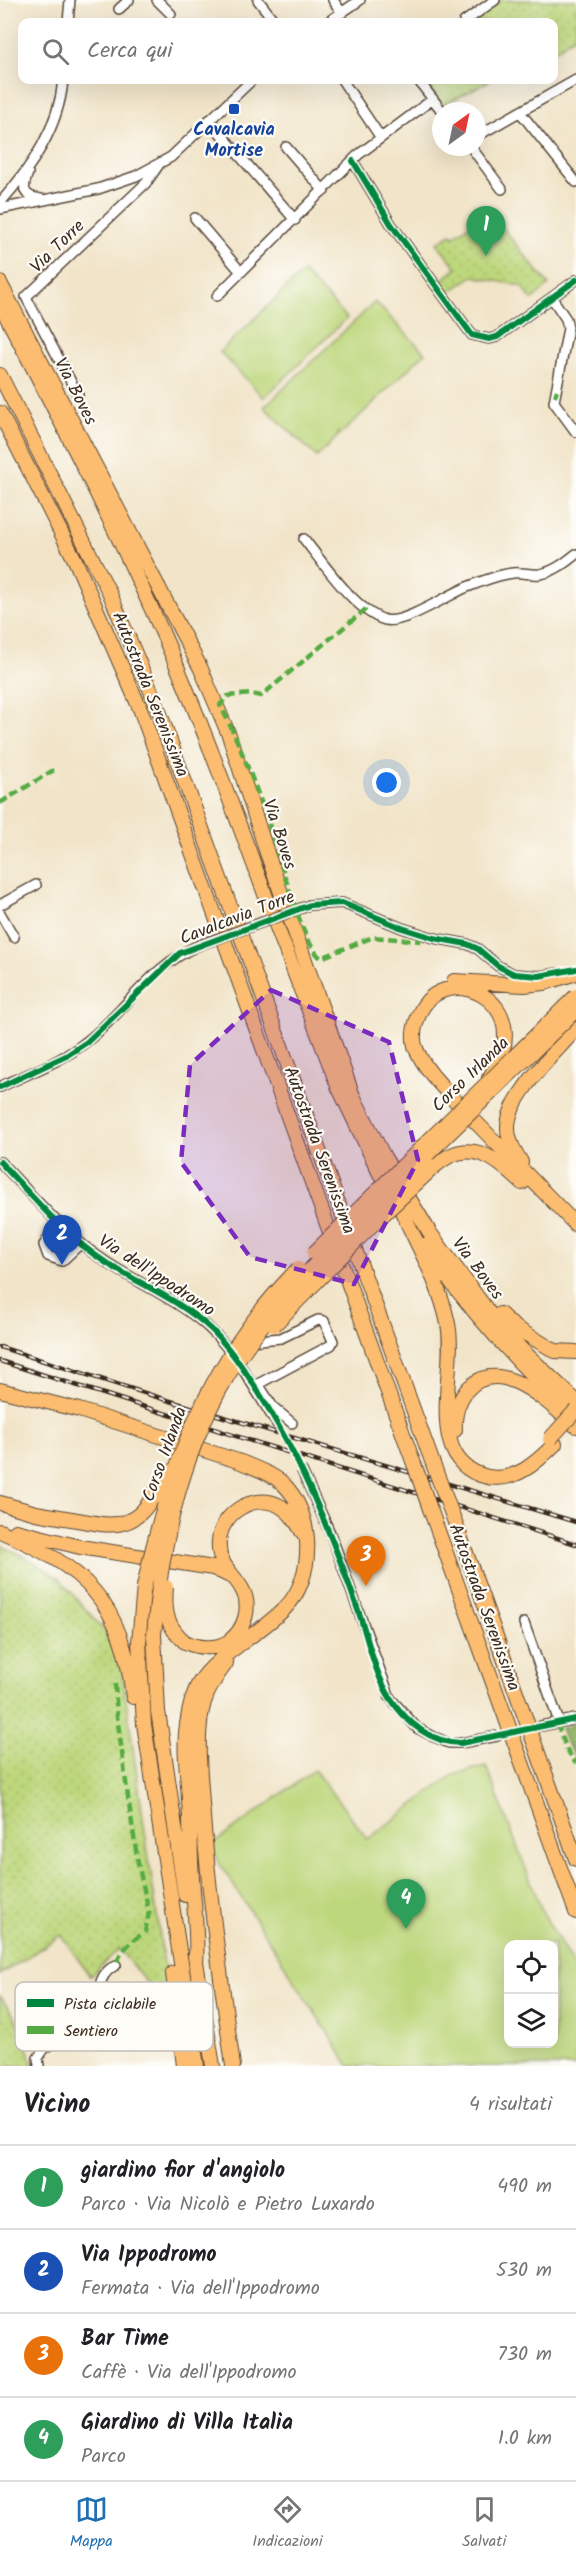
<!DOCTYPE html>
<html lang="it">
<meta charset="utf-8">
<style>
body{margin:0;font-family:Kalam,sans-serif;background:#f6f6f6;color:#202124}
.controls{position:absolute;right:18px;bottom:18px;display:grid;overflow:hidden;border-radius:12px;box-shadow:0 6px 24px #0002}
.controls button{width:54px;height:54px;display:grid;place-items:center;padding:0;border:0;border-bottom:2px solid #e0e0e0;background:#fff;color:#202124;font:30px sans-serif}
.compass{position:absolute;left:432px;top:102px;width:54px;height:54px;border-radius:50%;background:#fff;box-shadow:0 6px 24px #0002;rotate:33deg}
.you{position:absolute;left:387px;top:783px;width:21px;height:21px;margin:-15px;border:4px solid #fff;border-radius:50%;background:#1a73e8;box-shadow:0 0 0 9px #1a73e833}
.badge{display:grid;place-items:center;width:39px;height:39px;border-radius:50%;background:#1f6fb2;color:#fff;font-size:20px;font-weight:700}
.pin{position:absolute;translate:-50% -50px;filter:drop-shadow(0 2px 3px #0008)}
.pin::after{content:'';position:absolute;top:32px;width:21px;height:18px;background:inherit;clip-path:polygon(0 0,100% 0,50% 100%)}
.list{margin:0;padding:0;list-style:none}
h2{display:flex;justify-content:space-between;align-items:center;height:78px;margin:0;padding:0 24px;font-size:26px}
h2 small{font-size:20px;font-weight:400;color:#757577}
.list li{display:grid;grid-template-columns:39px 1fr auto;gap:18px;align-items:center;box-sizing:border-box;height:84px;padding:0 24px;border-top:2px solid #e0e0e0}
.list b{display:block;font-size:22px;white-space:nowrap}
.list p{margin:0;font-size:20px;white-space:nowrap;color:#757577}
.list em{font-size:20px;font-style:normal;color:#757577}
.icon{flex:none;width:33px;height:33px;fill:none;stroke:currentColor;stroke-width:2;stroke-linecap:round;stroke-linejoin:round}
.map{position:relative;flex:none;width:576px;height:2066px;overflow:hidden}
.search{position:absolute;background:#fff;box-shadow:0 6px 24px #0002;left:18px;right:18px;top:18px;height:66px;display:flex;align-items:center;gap:15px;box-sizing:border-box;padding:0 21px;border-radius:12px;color:#757577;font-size:22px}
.sheet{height:414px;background:#fff}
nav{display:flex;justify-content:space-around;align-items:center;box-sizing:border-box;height:84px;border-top:2px solid #e0e0e0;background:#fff;font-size:16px;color:#757577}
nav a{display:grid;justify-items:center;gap:3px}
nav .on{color:#1f6fb2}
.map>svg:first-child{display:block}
.grass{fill:url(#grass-dots);stroke:#7c804d;stroke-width:1.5}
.forest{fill:url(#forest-firs);stroke:#687145;stroke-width:1.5}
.garden{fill:#bdd77c;stroke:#7c804d;stroke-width:1.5;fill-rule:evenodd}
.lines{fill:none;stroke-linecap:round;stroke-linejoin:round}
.minor-tunnel{stroke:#cdbfa6;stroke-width:9;stroke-dasharray:9 4.5;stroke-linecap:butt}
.minor-casing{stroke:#564638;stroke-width:12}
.highway-casing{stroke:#564638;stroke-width:16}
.minor{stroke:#fff;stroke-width:9}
.highway{stroke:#fcbd6f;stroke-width:14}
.rail-casing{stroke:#3b2a1e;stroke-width:4.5}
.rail{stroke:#fdfcf7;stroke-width:2;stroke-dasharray:7;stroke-linecap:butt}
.minor-bridge-casing{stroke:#564638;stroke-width:12;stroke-linecap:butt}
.highway-bridge-casing{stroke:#564638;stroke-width:16;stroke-linecap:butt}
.minor-bridge{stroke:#fff;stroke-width:9}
.highway-bridge{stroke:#fcbd6f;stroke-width:14}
.quiet{stroke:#55ab43;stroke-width:4.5;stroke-dasharray:9 4.5;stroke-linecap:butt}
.cycleway-casing{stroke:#fdfcf7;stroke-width:10}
.cycleway{stroke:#00873e;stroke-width:6}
.marked{fill:#7b2cbf;fill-opacity:0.2;stroke:#7b2cbf;stroke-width:4.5;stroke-dasharray:12 8;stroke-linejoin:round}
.transit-dot{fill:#1a4fb4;stroke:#fdfcf7;stroke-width:2}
.labels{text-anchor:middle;stroke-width:4.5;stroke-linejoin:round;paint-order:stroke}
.transit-label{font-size:18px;font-weight:bold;fill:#164399;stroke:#fdfcf7}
.street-label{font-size:18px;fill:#3b2a1e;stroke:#fdfcf7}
.key{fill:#fdfcf7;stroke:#c3bdb6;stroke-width:1.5}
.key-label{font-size:16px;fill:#3b2a1e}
</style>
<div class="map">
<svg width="576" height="2066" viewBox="0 0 576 2066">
<defs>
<pattern id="grass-dots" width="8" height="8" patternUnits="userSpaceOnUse" patternTransform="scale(1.5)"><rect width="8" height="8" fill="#bdd77c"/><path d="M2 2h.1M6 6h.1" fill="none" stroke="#a3b96b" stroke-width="1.8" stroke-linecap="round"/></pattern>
<pattern id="forest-firs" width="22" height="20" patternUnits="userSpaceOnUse" patternTransform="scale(1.5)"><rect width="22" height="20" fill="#96b86c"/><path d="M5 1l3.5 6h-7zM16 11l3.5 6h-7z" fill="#7c9658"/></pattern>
</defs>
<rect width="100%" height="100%" fill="#fdfcf7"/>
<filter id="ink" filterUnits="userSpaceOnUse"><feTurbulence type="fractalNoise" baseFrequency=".0167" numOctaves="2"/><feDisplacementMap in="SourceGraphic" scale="12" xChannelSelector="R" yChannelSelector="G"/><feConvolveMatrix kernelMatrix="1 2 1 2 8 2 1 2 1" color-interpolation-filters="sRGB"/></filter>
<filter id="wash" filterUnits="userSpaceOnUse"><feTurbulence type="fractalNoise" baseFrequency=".008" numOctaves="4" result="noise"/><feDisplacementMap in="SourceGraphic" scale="24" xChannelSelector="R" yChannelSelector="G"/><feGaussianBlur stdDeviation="1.35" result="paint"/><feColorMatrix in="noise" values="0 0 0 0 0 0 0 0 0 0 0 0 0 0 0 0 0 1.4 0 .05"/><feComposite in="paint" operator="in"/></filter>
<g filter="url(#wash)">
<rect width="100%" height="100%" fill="#f1e4c8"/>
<path class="grass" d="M502,0h74v35l-22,16v-29h-83z
M423,80h68l-48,25z
M481,216l14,16 7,-5 47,58 -17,15 -11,-14 -48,-10 -25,17 -8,-12 17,-13 -20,-25 14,-9 3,2z
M0,1545l24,11 36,23 46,54 16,38 49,342 -52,-64 -29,27 -29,-41 -61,40z
M0,1996l19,27 15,43h-34z"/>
<path class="forest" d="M576,1724v35l-10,-16 -5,-15z"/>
<path class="garden" d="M303,272l44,46 -83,80 -44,-46z
M375,302l50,51 -83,80h-4l1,2 -22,22 -53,-50z
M486,1766l57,147 33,57v96h-227l-140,-219 105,-77 54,69 85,-64zM508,1944h46v100h-46z"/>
</g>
<g filter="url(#ink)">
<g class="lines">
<path class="minor-tunnel" d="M277,1424l25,47"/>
<g class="minor-casing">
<path id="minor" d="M157,0l14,14
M258,0l17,22
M333,0l9,13
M119,9l10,-9
M68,22l2,-22
M328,22l32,-22
M464,22l31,-22
M342,80l39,58
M418,80l24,31
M520,112l56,70
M209,120l86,100
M477,136l99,-56
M286,147l38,44
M471,147l31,42
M353,161l38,63 81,111 17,4 8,-2 79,-57
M28,173c-6,16 -6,23 13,26
M0,203c31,-35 59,-75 63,-123
M0,209l98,-20 38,-13 35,-19 81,-77
M195,218l46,54 117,-117 75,-56
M217,296l24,-24
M552,298l14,21 2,9 -14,74 22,30
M78,395l-52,-98 120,-114 14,-20
M304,539c19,24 52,73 81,81 17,5 62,-24 80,-32 15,-6 31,-13 48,-15 9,-1 18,2 27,1 14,-2 26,-12 36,-20
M0,905l36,-20
M310,905l32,-2 60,25 32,10 33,6 11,5 20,17 16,8 25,2 19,-3
M0,913l14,24
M0,1087c29,-14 61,-25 86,-45 39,-30 65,-76 111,-96
M0,1162c33,34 64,72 103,98 35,24 78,40 108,70 27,26 46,63 66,94
M61,1226l-12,11 -5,8 4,11 14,5 18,-17
M250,1341l31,-3 37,-18 6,1 9,20 -2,4 -73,39 15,23 19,16
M302,1471l29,64 59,163 27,30 17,9 15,6h12l36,-7
M524,1623l35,99
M541,1726l35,-7
M39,2066l-1,-8 6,-9 53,-38c3,-19 -1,-36 19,-46"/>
</g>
<g class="highway-casing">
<path id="highway" d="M0,283l201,386 28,66 38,118 86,243 31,61 46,76 62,84 30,33 54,51
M0,304c57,109 113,218 163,330 40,91 74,185 109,279
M0,375l110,219 48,114 278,764
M0,413l75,147 66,151 273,753
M275,922l63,164 42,88
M454,981l70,4 20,-2 32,-10
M489,1078c56,-79 -52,-124 -72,-58 -3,8 -4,18 -2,26 9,25 33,46 50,65 37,38 74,76 111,114
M521,1162c-6,-10 -13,-21 -13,-34 -1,-31 48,-76 68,-99
M435,1166c34,-30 59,-9 87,17
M399,1205c17,38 41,78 49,119 10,46 -27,139 40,153 28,5 49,-15 67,-33
M424,1245c41,59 88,113 141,162
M500,1314l13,12 42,25 21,1
M0,1390l79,20 162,52c16,7 36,13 47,27 26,30 26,89 -2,118 -24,26 -71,48 -88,78 -6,11 -9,26 -11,39 -4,25 1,52 2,77 2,26 1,52 3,77 2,29 6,57 4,87
M455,1430c-1,-15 2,-27 11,-39 33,-39 83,13 110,35
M0,1503l36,10 65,11
M430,1509l146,403
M455,1522l121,337
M0,1531c86,37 122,70 133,166
M16,1531l64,16 133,21 17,8
M144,1587l-5,55 5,82 53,342
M154,1635l4,76 27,184
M185,1642c13,6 30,8 43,0 17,-12 24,-35 14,-53 -10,-18 -25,-24 -23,-48 2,-28 35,-49 61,-35 11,6 17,17 23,27
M226,1663c-9,12 -17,24 -22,39 -9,31 -4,69 -2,101 6,88 19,175 31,263
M195,1956l18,110
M173,1973l11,93"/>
</g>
<use href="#minor" class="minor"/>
<use href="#highway" class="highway"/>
<g class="rail-casing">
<path id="rail" d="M0,1347l157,50 419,125
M0,1361l576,183"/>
</g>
<use href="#rail" class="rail"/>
<g class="minor-bridge-casing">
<path id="minor-bridge" d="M197,946l113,-41"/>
</g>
<g class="highway-bridge-casing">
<path id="highway-bridge" d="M314,1253l262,-257
M274,1325l98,-100 63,-59
M550,1439l26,-29
M414,1464l16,45
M436,1472l19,50
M101,1524c40,5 50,-23 65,-53
M144,1587c26,-123 64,-227 154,-318
M166,1587c-2,24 0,39 19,55
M154,1635c6,-84 25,-169 65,-244 44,-81 112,-144 177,-206 60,-58 120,-117 180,-175"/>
</g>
<use href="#minor-bridge" class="minor-bridge"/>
<use href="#highway-bridge" class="highway-bridge"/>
<path class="quiet" d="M555,396l2,-6
M366,609l-105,87 -10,-2 -23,2 -8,9c18,34 31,71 45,107 10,28 36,132 56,146l52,-21 48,4
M0,803l57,-35
M115,1684l2,32 11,81 10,66 11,49 -4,20c-13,9 -24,17 -29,33
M557,1723l10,27 9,13"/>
<g class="cycleway-casing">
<path id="cycleway" d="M353,161l38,63 81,111 17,4 8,-2 79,-57
M0,1087l66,-31 21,-14 93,-89 130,-48 32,-2 60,25 32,10 33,6 11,5 20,17 16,8 25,2 37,-7
M0,1162c33,35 65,74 105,100 34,22 77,39 107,68 31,32 64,89 84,129 24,49 44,99 62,151 10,28 16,63 33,89 16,24 40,44 70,44l115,-24"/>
</g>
<use href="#cycleway" class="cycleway"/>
</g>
</g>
<path class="marked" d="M271,990l118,52 29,118 -64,124 -104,-27 -69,-95 9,-97z"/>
<rect class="transit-dot" x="228" y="103" width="12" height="12" rx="3"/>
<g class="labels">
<g class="transit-label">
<text x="234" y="135">Cavalcavia<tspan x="234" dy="21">Mortise</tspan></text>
</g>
<g class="street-label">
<text transform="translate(57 246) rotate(-44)" y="6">Via Torre</text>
<text transform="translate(76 391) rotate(63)" y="6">Via Boves</text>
<text transform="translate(151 694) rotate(68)" y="6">Autostrada Serenissima</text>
<text transform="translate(280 834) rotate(72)" y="6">Via Boves</text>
<text transform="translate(237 917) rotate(-21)" y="6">Cavalcavia Torre</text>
<text transform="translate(470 1074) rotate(-44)" y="6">Corso Irlanda</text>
<text transform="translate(320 1150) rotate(70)" y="6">Autostrada Serenissima</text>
<text transform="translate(478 1268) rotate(53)" y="6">Via Boves</text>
<text transform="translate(157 1275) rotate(33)" y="6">Via dell'Ippodromo</text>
<text transform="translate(164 1454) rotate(-70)" y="6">Corso Irlanda</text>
<text transform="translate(485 1607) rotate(70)" y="6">Autostrada Serenissima</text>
</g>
</g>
<rect x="15" y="1982" width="198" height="69" rx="9" class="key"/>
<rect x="27" y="1999" width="27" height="8" fill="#00873e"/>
<rect x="27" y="2026" width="27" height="8" fill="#55ab43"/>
<g class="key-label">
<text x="64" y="2009">Pista ciclabile</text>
<text x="64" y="2036">Sentiero</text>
</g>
</svg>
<div class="controls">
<button><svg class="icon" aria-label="locate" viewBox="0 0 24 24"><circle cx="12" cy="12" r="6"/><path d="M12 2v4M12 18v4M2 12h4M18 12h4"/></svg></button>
<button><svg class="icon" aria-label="layers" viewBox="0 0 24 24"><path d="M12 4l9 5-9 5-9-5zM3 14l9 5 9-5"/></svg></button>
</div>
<svg class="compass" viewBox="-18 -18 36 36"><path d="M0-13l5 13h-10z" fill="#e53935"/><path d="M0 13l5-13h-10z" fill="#757577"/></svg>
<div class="you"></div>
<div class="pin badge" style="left:486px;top:256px;background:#2e9e5b">1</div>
<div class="pin badge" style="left:62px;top:1265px;background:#1a4fb4">2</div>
<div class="pin badge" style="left:366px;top:1586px;background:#e8710a">3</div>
<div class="pin badge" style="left:406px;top:1929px;background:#2e9e5b">4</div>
<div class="search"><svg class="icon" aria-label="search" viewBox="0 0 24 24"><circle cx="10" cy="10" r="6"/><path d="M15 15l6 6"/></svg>Cerca qui</div>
</div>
<section class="sheet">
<h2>Vicino<small>4 risultati</small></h2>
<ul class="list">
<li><span class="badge" style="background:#2e9e5b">1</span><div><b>giardino fior d'angiolo</b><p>Parco · Via Nicolò e Pietro Luxardo</p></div><em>490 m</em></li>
<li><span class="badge" style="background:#1a4fb4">2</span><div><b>Via Ippodromo</b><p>Fermata · Via dell'Ippodromo</p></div><em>530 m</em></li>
<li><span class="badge" style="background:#e8710a">3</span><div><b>Bar Time</b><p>Caffè · Via dell'Ippodromo</p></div><em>730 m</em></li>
<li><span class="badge" style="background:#2e9e5b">4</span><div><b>Giardino di Villa Italia</b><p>Parco</p></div><em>1.0 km</em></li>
</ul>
</section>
<nav>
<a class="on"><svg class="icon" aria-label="map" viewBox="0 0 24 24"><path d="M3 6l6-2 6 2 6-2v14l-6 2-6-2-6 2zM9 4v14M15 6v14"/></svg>Mappa</a>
<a><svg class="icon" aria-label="directions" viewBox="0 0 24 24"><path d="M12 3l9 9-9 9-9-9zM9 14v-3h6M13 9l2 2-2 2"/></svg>Indicazioni</a>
<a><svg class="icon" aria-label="saved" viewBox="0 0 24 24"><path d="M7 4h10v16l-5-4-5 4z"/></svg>Salvati</a>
</nav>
